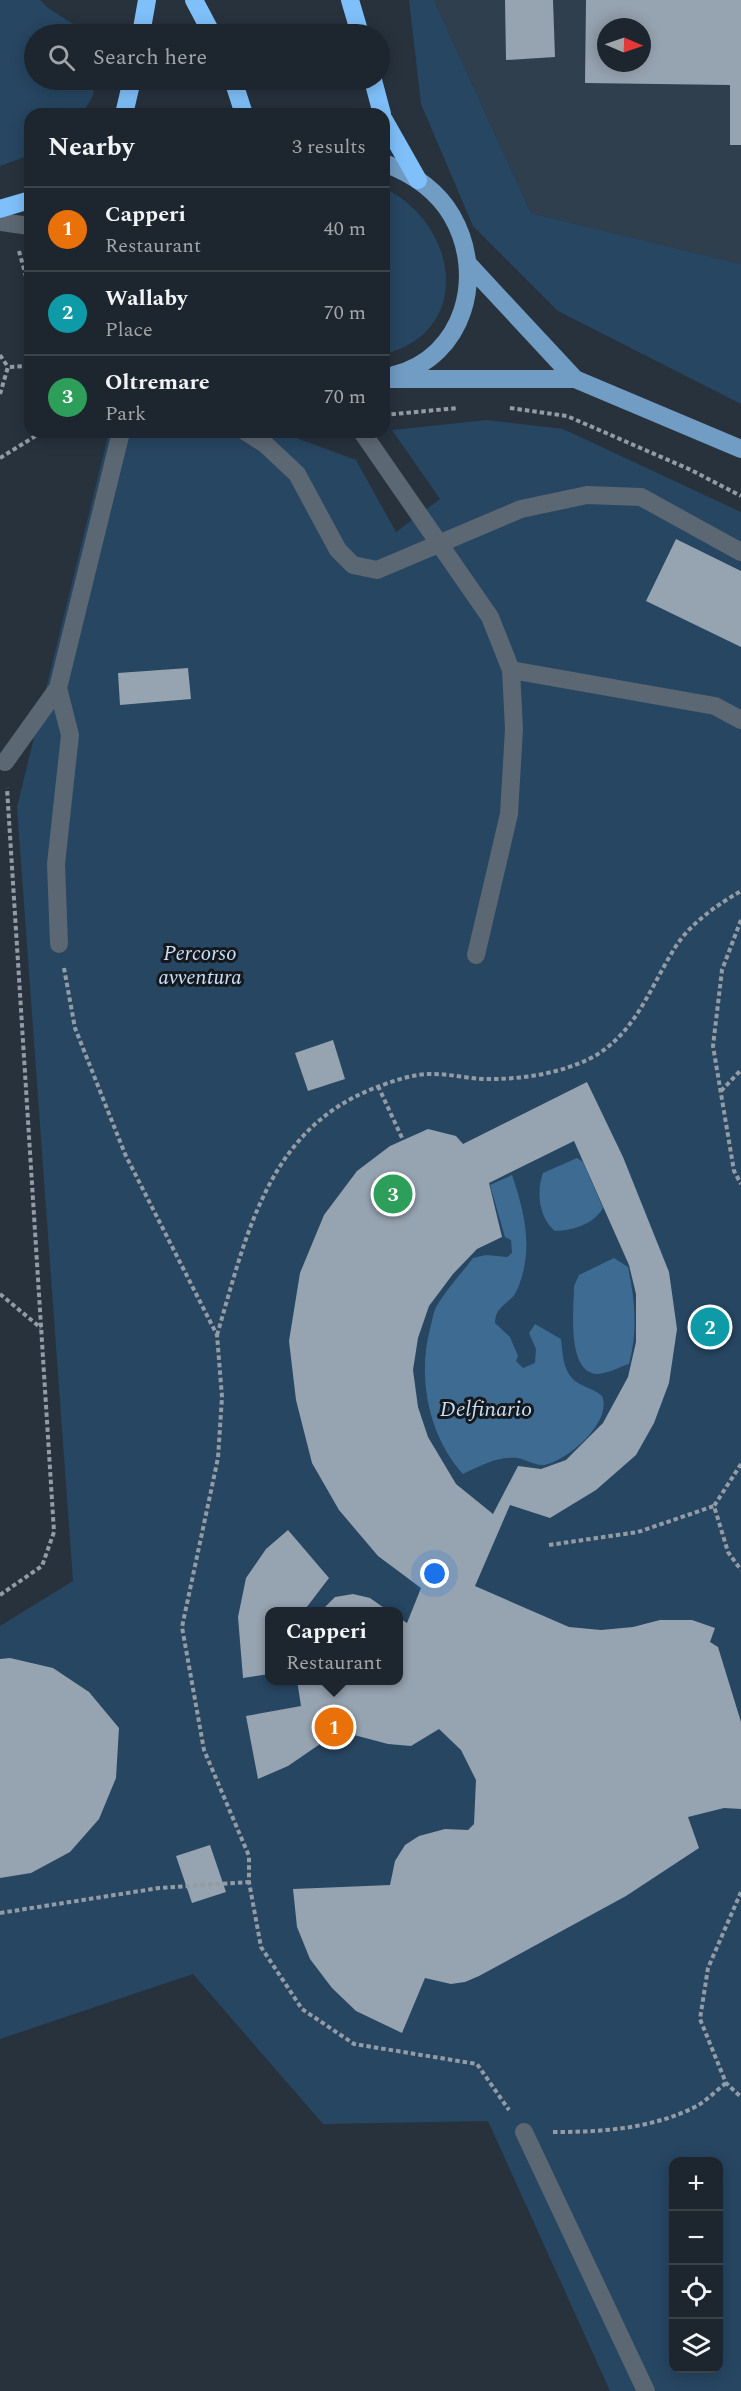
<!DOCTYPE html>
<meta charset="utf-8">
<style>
body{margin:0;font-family:Spectral,serif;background:#252e36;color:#f1f3f6}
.controls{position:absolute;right:18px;bottom:18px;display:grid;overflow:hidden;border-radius:12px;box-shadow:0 3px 15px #0003}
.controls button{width:54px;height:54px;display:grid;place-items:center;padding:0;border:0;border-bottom:2px solid #3b434a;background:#1d262e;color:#f1f3f6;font:30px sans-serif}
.compass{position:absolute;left:597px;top:18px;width:54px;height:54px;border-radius:50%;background:#1d262e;box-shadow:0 3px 15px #0003;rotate:92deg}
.you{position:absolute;left:435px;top:1574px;width:21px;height:21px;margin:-15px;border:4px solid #fff;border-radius:50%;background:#1a73e8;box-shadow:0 0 0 9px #1a73e833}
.badge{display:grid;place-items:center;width:39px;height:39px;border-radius:50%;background:#d2b736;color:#fff;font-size:20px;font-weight:700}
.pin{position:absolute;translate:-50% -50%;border:3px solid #fff;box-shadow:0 2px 6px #0006}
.popup{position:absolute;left:265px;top:1607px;width:138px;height:78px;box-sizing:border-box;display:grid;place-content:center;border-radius:12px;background:#1d262e;filter:drop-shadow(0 2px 4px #0005);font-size:20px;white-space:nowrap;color:#a0a5aa}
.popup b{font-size:22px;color:#f1f3f6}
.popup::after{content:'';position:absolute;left:50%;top:100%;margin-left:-12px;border:12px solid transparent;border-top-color:#1d262e}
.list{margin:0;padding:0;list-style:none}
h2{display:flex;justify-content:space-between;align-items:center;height:78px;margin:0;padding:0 24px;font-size:26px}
h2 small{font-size:20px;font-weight:400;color:#a0a5aa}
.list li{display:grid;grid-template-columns:39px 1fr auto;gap:18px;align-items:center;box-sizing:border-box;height:84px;padding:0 24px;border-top:2px solid #3b434a}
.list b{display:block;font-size:22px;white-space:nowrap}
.list p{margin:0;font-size:20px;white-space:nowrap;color:#a0a5aa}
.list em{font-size:20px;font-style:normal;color:#a0a5aa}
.icon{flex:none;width:33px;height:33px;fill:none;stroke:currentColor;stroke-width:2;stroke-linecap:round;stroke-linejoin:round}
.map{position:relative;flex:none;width:741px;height:2391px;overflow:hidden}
.search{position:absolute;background:#1d262e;box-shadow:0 3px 15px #0003;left:24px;top:24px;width:366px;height:66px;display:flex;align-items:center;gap:15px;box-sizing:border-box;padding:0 21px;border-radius:33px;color:#a0a5aa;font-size:22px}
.panel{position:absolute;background:#1d262e;box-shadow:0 3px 15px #0003;left:24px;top:108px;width:366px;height:330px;border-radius:18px}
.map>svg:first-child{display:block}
.built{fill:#2f3f4e;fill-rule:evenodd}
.green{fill:#274662;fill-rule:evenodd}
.water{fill:#3e6b92}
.building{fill:#96a3b0;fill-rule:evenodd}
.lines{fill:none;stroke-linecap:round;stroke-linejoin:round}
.path{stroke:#939ca5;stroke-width:4;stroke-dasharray:4.5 3;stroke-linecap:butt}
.minor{stroke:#5b6772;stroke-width:18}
.major{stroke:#719cc4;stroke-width:18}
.highway{stroke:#7fc0fa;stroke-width:18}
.labels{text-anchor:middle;stroke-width:6;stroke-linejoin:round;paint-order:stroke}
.park-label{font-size:21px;font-style:italic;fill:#c7e2fb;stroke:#15191e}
.water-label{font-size:22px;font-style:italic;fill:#c4dff7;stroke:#15191e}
</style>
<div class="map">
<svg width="741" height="2391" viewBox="0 0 741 2391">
<rect width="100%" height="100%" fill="#27323d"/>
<path class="built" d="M434,0h307v264l-210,-51zM606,27h36v36h-36z"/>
<path class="green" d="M0,0h40l8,8 33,21 4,5h-51v46h61l-2,16 -11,18h-52v41l-30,11z
M409,0h25l97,213 210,51v140l-183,-93 -85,-85 -52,-122z
M384,188c75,36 90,144 0,166z
M487,420l76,9 178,83v1879h-131l-122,-270 -165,3 -130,-150 -193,65v-413l73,-45 -56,-774 92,-375h171l76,28 40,72 44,-33 -48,-69zM270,1612h128v68h-128zM674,2162h44v206h-44z"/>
<path class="water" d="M577,1158l6,4 20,46c-10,17 -30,22 -48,23 -16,-13 -19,-39 -12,-58z
M512,1175c13,38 22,76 5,115 -6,14 -22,15 -22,33l15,14 8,19 -2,5 7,7 12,-5 1,-14 -7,-16 6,-9 26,15c2,17 2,38 21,46 8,4 13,5 20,11 11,26 -35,65 -58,69 -9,1 -18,-6 -27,-7 -19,-2 -37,8 -54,16 -34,-37 -46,-96 -33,-145 2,-7 3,-16 6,-22 10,-17 25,-33 37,-49l13,-3 21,2 5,-4 -1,-13 -6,-3 -15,-52z
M614,1258l14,9c7,33 10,64 1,97 -9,3 -23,10 -32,10 -31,-2 -23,-66 -23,-88l5,-11z"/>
<path class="building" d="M505,0h48l2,57 -49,3z
M586,0h155v145h-11v-60l-145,-2zM606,27h36v36h-36z
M676,539l65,32v76l-95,-46z
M188,668l3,31 -71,6 -2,-32z
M333,1040l12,39 -37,12 -13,-38z
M587,1082l36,75 46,115 8,57 -8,54 -15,40 -18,32 -40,35 -46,28 -40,-13 -35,81 94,41 32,3 32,-3 27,-7h32l23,8 -5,14 8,5 23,75v87l-17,-1 -36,9 11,31 -73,48 -147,80 -14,6 -14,2 -26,-6 -23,55 -46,-22 -24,-23 -22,-29 -13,-32 -4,-38 97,-4 5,-24 10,-16 14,-9 26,-7 23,1 6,-6 2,-44 -15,-30 -22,-21 -28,17 -23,-2 -49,-13 -51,35 -30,13 -12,-63 55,-10 -4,-26h101v-63l9,6 14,-35 -43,-32 -39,-46 -27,-47 -16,-63 -7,-59 11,-68 24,-58 33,-44 33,-25 38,-17 28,7 7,8zM574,1141l55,124 7,29v48l-8,35 -25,46 -37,37 -25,9 -23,-3 -25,48 -37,-30 -28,-47 -10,-30 -5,-37 5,-32 11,-32 24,-32 24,-25 25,-12 -13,-54z
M288,1530l41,48 -26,34h-33v62l-27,4 -5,-61 8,-39 20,-29z
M353,1594l17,4 20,14h-66l1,-5 10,-10z
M10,1658l43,10 36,24 30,36 -3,50 -17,41 -29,33 -39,21 -31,5v-219z
M210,1845l16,47 -34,11 -16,-47z"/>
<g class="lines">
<path class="path" d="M19,251l11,40
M0,355l8,12
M0,394l8,-27 22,-1
M510,408l57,8 124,54 50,26
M384,415l74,-7
M0,458l42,-26
M741,920l-19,50 -9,76 21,125 7,13
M64,968l11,60 50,126 92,181 5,62 -4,61 -36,169 22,123 45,106v26l12,65 41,62 52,35 123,20 32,46
M378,1086l25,54
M721,1091l20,-21
M0,1294l41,34
M217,1335c29,-98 50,-204 155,-246 18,-7 42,-16 61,-15 20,0 40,6 59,5 32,0 68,-6 97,-20 46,-23 61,-72 87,-113 15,-23 41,-41 65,-55
M741,1464l-27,42 14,46 13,18
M549,1545l89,-13 76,-26
M0,1595l42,-29 12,-34 -47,-744
M741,1892l-33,76 -8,51 26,64 15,14
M0,1913l159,-25 90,-6
M553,2132c49,0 99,-3 144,-26 10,-6 20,-16 29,-23"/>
<path class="minor" d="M0,222l30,4
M246,432l19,12 32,30 41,76 15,15 24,5 144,-61 66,-14 54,2 100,55
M362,432l128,185 21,53 3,59 -5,85 -33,141
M511,670l204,36 26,14
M5,762l53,-74
M59,944l-3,-80 14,-129 -12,-47 63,-256
M524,2132l122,259"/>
<path class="major" d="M384,163c27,10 53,27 68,53 34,59 13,141 -58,159
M469,265l106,114
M384,379h191l166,70"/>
<path class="highway" d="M194,0l18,34
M350,0l10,34
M141,34l6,-34
M233,80l11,34
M373,80l9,34
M124,114l8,-34
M384,120l34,60
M0,209l30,-9"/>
</g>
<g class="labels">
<g class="park-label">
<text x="200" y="960">Percorso<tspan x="200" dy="24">avventura</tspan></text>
</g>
<g class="water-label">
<text x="486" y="1416">Delfinario</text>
</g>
</g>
</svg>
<div class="controls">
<button>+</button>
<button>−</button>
<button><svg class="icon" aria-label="locate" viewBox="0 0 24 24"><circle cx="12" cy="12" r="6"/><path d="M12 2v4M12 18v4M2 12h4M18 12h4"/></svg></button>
<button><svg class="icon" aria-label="layers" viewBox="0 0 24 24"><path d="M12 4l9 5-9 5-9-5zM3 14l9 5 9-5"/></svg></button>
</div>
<svg class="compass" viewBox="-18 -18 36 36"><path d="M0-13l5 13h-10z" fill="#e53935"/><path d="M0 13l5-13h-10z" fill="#a0a5aa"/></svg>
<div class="you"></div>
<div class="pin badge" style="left:334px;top:1727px;background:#e8710a">1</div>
<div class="popup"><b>Capperi</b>Restaurant</div>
<div class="pin badge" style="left:710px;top:1327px;background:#0f9aa8">2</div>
<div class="pin badge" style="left:393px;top:1194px;background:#2e9e5b">3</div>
<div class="search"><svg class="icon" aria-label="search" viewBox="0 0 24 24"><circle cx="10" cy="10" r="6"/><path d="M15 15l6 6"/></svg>Search here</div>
<section class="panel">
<h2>Nearby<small>3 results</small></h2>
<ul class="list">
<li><span class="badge" style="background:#e8710a">1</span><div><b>Capperi</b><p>Restaurant</p></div><em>40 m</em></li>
<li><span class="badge" style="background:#0f9aa8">2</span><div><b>Wallaby</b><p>Place</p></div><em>70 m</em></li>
<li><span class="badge" style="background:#2e9e5b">3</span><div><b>Oltremare</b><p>Park</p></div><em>70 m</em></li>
</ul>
</section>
</div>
